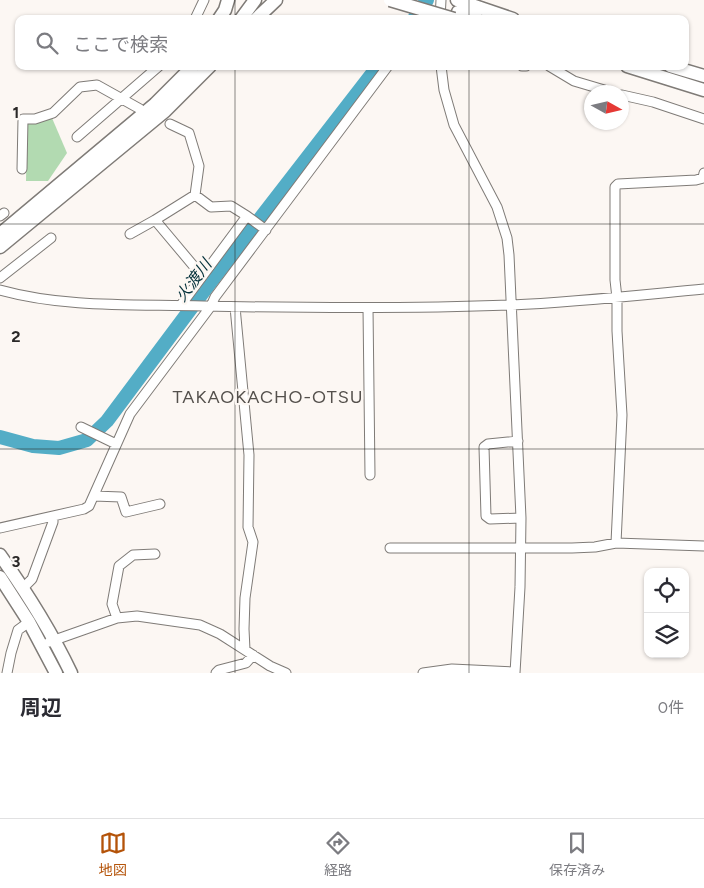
<!DOCTYPE html>
<html lang="ja">
<meta charset="utf-8">
<style>
body{margin:0;font-family:Figtree,"Noto Sans JP",sans-serif;background:#f7f7f7;color:#2b2b33}
.controls{position:absolute;right:15px;bottom:15px;display:grid;overflow:hidden;border-radius:10px;box-shadow:0 1px 4px #0004}
.controls button{width:45px;height:45px;display:grid;place-items:center;padding:0;border:0;border-bottom:1px solid #e1e1e2;background:#fff;color:#2b2b33;font:25px sans-serif}
.compass{position:absolute;left:584px;top:85px;width:45px;height:45px;border-radius:50%;background:#fff;box-shadow:0 1px 4px #0004;rotate:98deg}
.list{margin:0;padding:0;list-style:none}
h2{display:flex;justify-content:space-between;align-items:center;height:65px;margin:0;padding:0 20px;font-size:21px}
h2 small{font-size:16px;font-weight:400;color:#7c7c81}
.icon{flex:none;width:28px;height:28px;fill:none;stroke:currentColor;stroke-width:2;stroke-linecap:round;stroke-linejoin:round}
.map{position:relative;flex:none;width:704px;height:673px;overflow:hidden}
.search{position:absolute;background:#fff;box-shadow:0 1px 4px #0004;left:15px;right:15px;top:15px;height:55px;display:flex;align-items:center;gap:12px;box-sizing:border-box;padding:0 18px;border-radius:10px;color:#7c7c81;font-size:19px}
.sheet{height:145px;background:#fff}
nav{display:flex;justify-content:space-around;align-items:center;box-sizing:border-box;height:70px;border-top:1px solid #e1e1e2;background:#fff;font-size:14px;color:#7c7c81}
nav a{display:grid;justify-items:center;gap:2px}
nav .on{color:#b45309}
.map>svg:first-child{display:block}
.green{fill:#b2dab1}
.lines{fill:none;stroke-linecap:round;stroke-linejoin:round}
.river{stroke:#53adc6;stroke-width:14}
.minor-casing{stroke:#7f7b77;stroke-width:11}
.highway-casing{stroke:#7f7b77;stroke-width:15}
.minor{stroke:#fff;stroke-width:9}
.highway{stroke:#fff;stroke-width:12}
.highway-bridge-casing{stroke:#7f7b77;stroke-width:15;stroke-linecap:butt}
.highway-bridge{stroke:#fff;stroke-width:12}
.grid{fill:none;stroke:#2a2827;stroke-width:1;stroke-opacity:0.55}
.labels{text-anchor:middle;stroke-width:4.5;stroke-linejoin:round;paint-order:stroke}
.water-label{font-size:16px;font-style:italic;fill:#022f39;stroke:#fcf7f3}
.quarter-label{font-size:18px;letter-spacing:1px;fill:#54504c;stroke:#fcf7f3}
.grid-label{font-size:16px;text-anchor:middle;font-weight:bold;fill:#2a2827;stroke:#fcf7f3;stroke-width:4.5;stroke-linejoin:round;paint-order:stroke}
</style>
<div class="map">
<svg width="704" height="673" viewBox="0 0 704 673">
<rect width="100%" height="100%" fill="#fcf7f3"/>
<path class="green" d="M52,118l15,35 -19,28h-22l1,-59z"/>
<g class="lines">
<path class="river" d="M414,19l13,-19
M0,437l33,9 26,2 28,-8 20,-19 103,-138 168,-217"/>
<g class="minor-casing">
<path id="minor" d="M195,19l9,-19
M440,19l1,-19
M441,66l3,24 10,35 43,82 10,31 2,17 12,263 -1,69 -5,86
M522,66h4
M549,66l25,15 37,11
M622,95l31,7 51,17
M170,124l19,9 10,33 -4,29
M77,137l82,-71
M22,169l1,-50h12l18,-6 27,-26 17,-2 43,24
M0,216l4,-3
M130,234l25,-14
M202,276l-47,-56 40,-25 16,12 20,-1 16,10
M0,278l51,-40
M0,290c65,18 135,14 203,16 103,2 206,3 309,-1 64,-3 128,-10 192,-16
M181,305l66,-89 19,14
M235,307l14,148 -1,72 5,15 -8,56 -1,31 1,21
M368,308l2,167
M81,427l35,17
M518,441l-30,3 -4,3 2,69 4,3 31,-1
M94,496l27,1 5,15 34,-8
M0,528l84,-19 5,-3 41,-92 81,-108 4,-9 173,-231
M616,543l6,-128 -5,-84v-33l-2,-18v-93l3,-3 78,-4 7,-2 1,-5
M390,548h182l23,-1 21,-4 88,3
M23,588l9,-9 21,-57v-6
M117,618l-5,-14 7,-38 14,-11 22,-1
M49,642l68,-24 20,-2 63,9 20,9 50,32 16,7
M7,673l4,-20 7,-23 11,-8
M216,673l3,-3 27,-7 7,-8
M423,673l29,-4 63,3"/>
</g>
<g class="highway-casing">
<path id="highway" d="M457,0l56,19
M458,12l19,7
M219,19l6,-9 3,-10
M241,19l14,-19
M256,19l20,-19
M627,66l77,24
M670,66l34,10
M0,234l155,-130 38,-38
M0,247l165,-136 45,-45
M0,555c27,38 51,76 71,118
M0,577l29,45 27,51"/>
</g>
<use href="#minor" class="minor"/>
<use href="#highway" class="highway"/>
<g class="highway-bridge-casing">
<path id="highway-bridge" d="M390,0l64,19"/>
</g>
<use href="#highway-bridge" class="highway-bridge"/>
</g>
<path class="grid" d="M235,0v19M469,0v19M235,66v607M469,66v607M0,224h704M0,449h704"/>
<g class="labels">
<g class="water-label">
<text transform="translate(193 280) rotate(-53)" y="6">火渡川</text>
</g>
<g class="quarter-label">
<text x="268" y="403">TAKAOKACHO-OTSU</text>
</g>
</g>
<g class="grid-label">
<text x="16" y="118">1</text>
<text x="16" y="342">2</text>
<text x="16" y="567">3</text>
</g>
</svg>
<div class="controls">
<button><svg class="icon" aria-label="locate" viewBox="0 0 24 24"><circle cx="12" cy="12" r="6"/><path d="M12 2v4M12 18v4M2 12h4M18 12h4"/></svg></button>
<button><svg class="icon" aria-label="layers" viewBox="0 0 24 24"><path d="M12 4l9 5-9 5-9-5zM3 14l9 5 9-5"/></svg></button>
</div>
<svg class="compass" viewBox="-18 -18 36 36"><path d="M0-13l5 13h-10z" fill="#e53935"/><path d="M0 13l5-13h-10z" fill="#7c7c81"/></svg>
<div class="search"><svg class="icon" aria-label="search" viewBox="0 0 24 24"><circle cx="10" cy="10" r="6"/><path d="M15 15l6 6"/></svg>ここで検索</div>
</div>
<section class="sheet">
<h2>周辺<small>0件</small></h2>
<ul class="list">
</ul>
</section>
<nav>
<a class="on"><svg class="icon" aria-label="map" viewBox="0 0 24 24"><path d="M3 6l6-2 6 2 6-2v14l-6 2-6-2-6 2zM9 4v14M15 6v14"/></svg>地図</a>
<a><svg class="icon" aria-label="directions" viewBox="0 0 24 24"><path d="M12 3l9 9-9 9-9-9zM9 14v-3h6M13 9l2 2-2 2"/></svg>経路</a>
<a><svg class="icon" aria-label="saved" viewBox="0 0 24 24"><path d="M7 4h10v16l-5-4-5 4z"/></svg>保存済み</a>
</nav>
